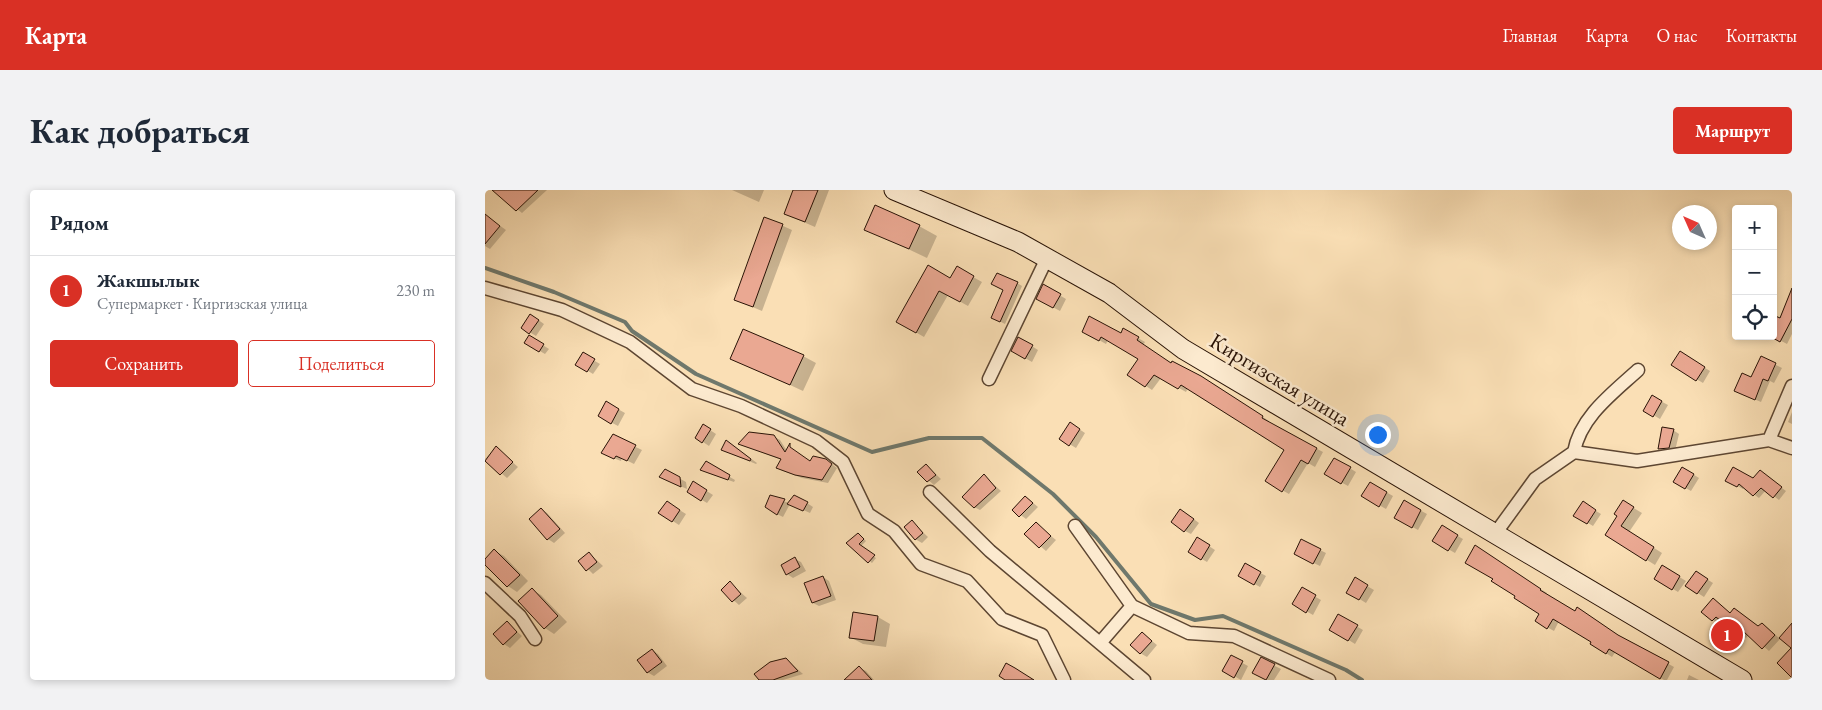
<!DOCTYPE html>
<html lang="ru">
<meta charset="utf-8">
<style>
body{margin:0;font-family:"EB Garamond",serif;background:#f2f2f3;color:#1f2937}
.controls{position:absolute;right:15px;top:15px;display:grid;overflow:hidden;border-radius:5px;box-shadow:0 2px 8px #0003}
.controls button{width:45px;height:45px;display:grid;place-items:center;padding:0;border:0;border-bottom:1px solid #e0e1e3;background:#fff;color:#1f2937;font:25px sans-serif}
.compass{position:absolute;left:1187px;top:15px;width:45px;height:45px;border-radius:50%;background:#fff;box-shadow:0 2px 8px #0003;rotate:315deg}
.you{position:absolute;left:892px;top:244px;width:18px;height:18px;margin:-12px;border:4px solid #fff;border-radius:50%;background:#1a73e8;box-shadow:0 0 0 8px #1a73e833}
.badge{display:grid;place-items:center;width:32px;height:32px;border-radius:50%;background:#d93025;color:#fff;font-size:16px;font-weight:700}
.pin{position:absolute;translate:-50% -50%;border:2px solid #fff;box-shadow:0 1px 5px #0006}
.list{margin:0;padding:0;list-style:none}
h2{display:flex;justify-content:space-between;align-items:center;height:65px;margin:0;padding:0 20px;font-size:21px}
h2 small{font-size:16px;font-weight:400;color:#747a83}
.list li{display:grid;grid-template-columns:32px 1fr auto;gap:15px;align-items:center;box-sizing:border-box;height:70px;padding:0 20px;border-top:1px solid #e0e1e3}
.list b{display:block;font-size:19px;white-space:nowrap}
.list p{margin:0;font-size:16px;white-space:nowrap;color:#747a83}
.list em{font-size:16px;font-style:normal;color:#747a83}
.actions{display:flex;gap:10px;padding:15px 20px}
.actions a{flex:1;padding:11px 0;border:1px solid #d93025;border-radius:5px;text-align:center;font-size:18px;color:#d93025}
.actions .main{background:#d93025;color:#fff}
.icon{flex:none;width:28px;height:28px;fill:none;stroke:currentColor;stroke-width:2;stroke-linecap:round;stroke-linejoin:round}
.map{position:relative;flex:none;width:1307px;height:490px;overflow:hidden;border-radius:5px}
header{display:flex;align-items:center;gap:30px;box-sizing:border-box;height:70px;padding:0 25px;background:#d93025;color:#fff}
header strong{font-size:24px}
nav{display:flex;gap:28px;margin-inline-start:auto;font-size:18px}
.intro{display:flex;align-items:center;justify-content:space-between;box-sizing:border-box;height:120px;padding:0 30px}
h1{margin:0;font-size:35px}
.button{padding:12px 22px;border-radius:5px;background:#d93025;color:#fff;font-size:18px;font-weight:700}
main{display:flex;gap:30px;padding:0 30px}
aside{flex:1;background:#fff;border-radius:5px;box-shadow:0 2px 8px #0003}
.map>svg:first-child{display:block}
.shadow{fill:#0003}
.lines{fill:none;stroke-linecap:round;stroke-linejoin:round}
.stream{stroke:#6f786c;stroke-width:4}
.building{fill:#eaa892;stroke:#291306}
.street-casing{stroke:#5d4632;stroke-width:15}
.secondary-casing{stroke:#291306;stroke-width:21}
.street{stroke:#fceacf;stroke-width:12}
.secondary{stroke:#fceacf;stroke-width:19}
.labels{text-anchor:middle;stroke-width:5;stroke-linejoin:round;paint-order:stroke}
.street-label{font-size:22px;fill:#291306;stroke:#fceacf}
</style>
<header>
<strong>Карта</strong>
<nav><a>Главная</a><a>Карта</a><a>О нас</a><a>Контакты</a></nav>
</header>
<div class="intro"><h1>Как добраться</h1><a class="button">Маршрут</a></div>
<main>
<aside>
<h2>Рядом<small></small></h2>
<ul class="list">
<li><span class="badge">1</span><div><b>Жакшылык</b><p>Супермаркет · Киргизская улица</p></div><em>230 m</em></li>
</ul>
<div class="actions"><a class="main">Сохранить</a><a>Поделиться</a></div>
</aside>
<div class="map">
<svg width="1307" height="490" viewBox="0 0 1307 490">
<rect width="100%" height="100%" fill="#fadfb5"/>
<filter id="stains"><feTurbulence type="fractalNoise" baseFrequency=".004" numOctaves="4"/><feColorMatrix values="0 0 0 0 .2 0 0 0 0 .09 0 0 0 0 .02 0 0 0 .5 -.17"/></filter>
<radialGradient id="worn" r=".72"><stop offset=".6" stop-color="#630" stop-opacity="0"/><stop offset="1" stop-color="#630" stop-opacity=".3"/></radialGradient>
<path class="shadow" d="M9,0h53l-25,23z
M247,0h32l-5,12z
M309,0h35l-14,37 -30,-13z
M280,28l27,12 -30,81 -26,-11z
M14,35l7,5 -16,19 -5,-3v-12z
M434,36l18,10 -10,22 -61,-29z
M472,78l25,14 -14,24 -20,-11 -24,42 -26,-15 53,-43z
M532,93l5,3 -17,38 -8,-4 7,-30z
M559,96l22,13 -6,12 -22,-12z
M1307,100v44l-5,10 -15,-8z
M52,129l7,5 -8,12 -13,-8z
M639,140l21,12 -2,3 29,19 36,17 61,40 -1,2 55,29 -8,15 -7,-4 -19,31 -23,-13 19,-32 -97,-61 -2,4 -25,-14 -9,12 -6,-4 -17,-11 11,-16 -32,-19 -2,4 -23,-13 38,3z
M45,147l19,12 -4,5 -19,-11z
M534,148l19,12 -6,12 -19,-11z
M1196,163l29,18 -7,12 -30,-18z
M98,164l17,10 -7,10 -16,-10z
M318,166l13,7 -13,28 -71,-33z
M1277,168l20,10 -8,15 -4,-2 -9,21 -19,-8z
M1168,207l15,8 -8,14 -15,-9z
M122,213l18,10 -7,13 -19,-10z
M1307,222v12l-4,-2z
M219,236l12,8 -7,12 -12,-8z
M591,237l9,6 -9,15 -15,-9z
M1188,240l6,4 -4,17 -10,1 -7,-4z
M128,246l29,14 -8,14 -12,-6 -1,3 -13,-5z
M288,246l7,4 7,11 23,11 16,-2 11,8 -9,15 -26,-5 -19,-7 -6,-3 5,-8 -42,-16z
M247,255l25,18 -1,1 -34,-14z
M11,258l22,19 -11,11 -22,-19z
M850,269l21,13 -8,14 -22,-12z
M221,273l29,17 -1,2 -26,-9z
M441,275l15,14 -7,6 -15,-13z
M1198,278l16,10 -8,13 -16,-9z
M181,281l20,11 1,7 -20,-9z
M1280,285l21,16 -7,9 -13,-10 -7,8 -15,-11 -1,2 -16,-9 26,-1z
M499,286l17,15 -21,19 -6,-3z
M209,293l19,12 -6,8 -18,-11z
M885,293l23,13 -7,13 -23,-13z
M286,307l18,6h18l6,4 -3,6 -20,-9 -7,13 -6,-3z
M541,307l12,10 -12,12 -12,-9z
M920,312l22,12 -9,16 -22,-12z
M1098,313l18,11 -8,12 -18,-11z
M188,316l13,8 -7,11 -19,-12z
M1147,317l10,6 -13,19 33,21 -7,12 -48,-30 12,-19z
M56,319l6,4 18,20 -11,10 -6,-4 -18,-20z
M702,324l12,9 -8,11 -6,-3z
M427,332l16,15 -6,6 -7,-4z
M551,334l20,16 -10,11 -20,-17z
M957,337l21,12 -8,14 -21,-12z
M374,344l7,7 -6,6 16,11 -4,5 -15,-13z
M713,349l17,11 -8,12 -17,-10z
M835,360l6,3 -6,13 -19,-9z
M10,361l9,5 24,25 -11,11 -9,-6 -23,-23v-3z
M997,361l65,42 -1,2 128,72 -7,13h-3l-48,-29 -4,6 -20,-13 1,-3 -34,-20 -5,10 -18,-10 4,-7 -45,-36z
M104,363l14,13 -10,8 -13,-13z
M310,369l6,3 5,9 -13,7 -6,-4z
M761,375l20,11 -6,11 -20,-11z
M1178,377l23,14 -8,11 -23,-14z
M1217,386l11,7 -9,14 -17,-11z
M338,387l6,4 7,19 -17,6 -6,-3z
M870,389l19,11 -8,13 -18,-11z
M245,393l17,15 -8,7 -17,-15z
M817,399l19,11 -8,15 -19,-11z
M47,400l9,5 26,27 -13,12 -9,-6 -25,-27z
M1228,410l18,14 3,-5 25,18 3,-3 6,4 12,11 -11,12 -20,-17 -3,4 -24,-18 -3,4 -6,-4 -10,-9z
M854,426l24,14 -8,14 -24,-15z
M393,427l12,7 -4,23 -23,-3 -13,-7z
M22,433l15,13 -12,12 -6,-4z
M657,443l15,12 -10,12 -7,-4z
M167,460l6,4 9,12 -13,10 -7,-4z
M746,467l17,9 -7,14 -17,-10z
M301,469l17,15 -20,6h-23z
M776,469l20,10 -7,11h-6l-14,-8z
M375,478l6,3 8,9h-28z
M1204,485l10,5h-12z"/>
<g class="lines">
<path class="stream" d="M0,78l69,24 71,30 7,9 64,43 176,78 57,-14h53l71,56 43,43 55,67 44,16 28,-4 123,54 16,10"/>
</g>
<path class="building" d="M7,0h46l-22,21z
M308,0h25l-13,32 -21,-8z
M390,15l45,20 -11,24 -45,-19z
M0,24l15,12 -15,18z
M279,27l19,7 -30,83 -19,-7z
M443,75l22,13 7,-12 17,10 -14,26 -21,-11 -23,42 -20,-11z
M512,83l21,9 -18,40 -9,-4 12,-28 -12,-6z
M558,94l18,10 -8,14 -17,-9z
M1307,98v31l-12,23 -7,-4v-23l7,3z
M45,124l9,6 -10,14 -8,-6z
M604,126l32,17 2,-5 16,9 -2,3 34,23 1,-2 29,15 62,40 -1,2 55,30 -9,16 -7,-4 -19,32 -17,-11 19,-31 -103,-65 -3,4 -24,-14 -9,12 -18,-12 11,-16 -37,-22 -2,4 -17,-9z
M258,139l61,26 -14,30 -60,-26z
M44,145l15,9 -5,8 -15,-9z
M533,147l15,8 -8,14 -14,-8z
M1195,161l25,16 -9,14 -25,-16z
M98,162l12,7 -8,13 -12,-7z
M1276,166l15,7 -8,18 -5,-2 -8,21 -21,-9 8,-18 9,4z
M1167,205l10,6 -9,16 -10,-6z
M121,211l13,8 -8,15 -13,-8z
M585,232l10,7 -11,17 -10,-7z
M218,234l8,5 -9,14 -7,-5z
M1177,237l12,2 -5,19 -11,1z
M264,242l25,3 11,17 5,-9v4l20,14 3,-5 13,3 6,5 -10,16 -27,-5 -19,-7 5,-9 -43,-15z
M128,244l23,11 -9,16 -11,-5 -2,3 -13,-6z
M241,250l25,19 -1,2 -29,-11z
M11,256l17,16 -13,13 -15,-14z
M849,268l17,9 -10,17 -17,-10z
M221,271l24,14 -2,5 -28,-10z
M441,274l10,11 -9,7 -10,-10z
M1197,277l12,7 -9,15 -12,-7z
M1248,277l20,11 7,-8 22,17 -9,11 -12,-10 -8,8 -14,-12 -2,3 -12,-6z
M180,279l15,8 1,10 -22,-10z
M499,284l12,14 -22,20 -12,-11z
M208,291l14,9 -6,11 -14,-9z
M885,292l17,10 -8,15 -18,-11z
M285,305l15,4 -8,16 -12,-8z
M309,305l14,7 -5,9 -16,-7z
M540,306l8,7 -14,14 -7,-7z
M919,310l17,10 -9,18 -18,-10z
M1138,310l11,7 -13,19 33,21 -8,14 -41,-26 12,-19 -3,-2z
M182,311l13,9 -8,12 -14,-9z
M1098,311l13,9 -9,14 -14,-8z
M56,318l19,21 -13,11 -18,-21z
M695,319l14,10 -10,13 -13,-10z
M427,330l11,13 -8,7 -11,-13z
M551,332l15,14 -12,12 -15,-14z
M957,335l16,10 -10,16 -16,-10z
M373,343l6,6 -5,5 16,11 -7,8 -22,-20z
M712,347l13,8 -9,15 -13,-8z
M816,349l20,10 -8,15 -19,-10z
M990,355l66,44 -1,1 35,21 2,-4 41,28 51,27 -9,17 -51,-30 -3,5 -16,-10 1,-2 -38,-23 -6,10 -12,-8 4,-7 -25,-16 1,-2 -24,-15 2,-2 -28,-16z
M9,359l26,26 -13,12 -22,-22v-6z
M104,362l8,10 -11,9 -8,-10z
M310,367l5,10 -14,8 -5,-10z
M760,373l16,9 -7,13 -16,-9z
M1177,375l18,11 -8,14 -18,-11z
M1211,381l12,8 -11,15 -12,-8z
M338,386l8,20 -19,7 -8,-20z
M870,387l13,8 -9,15 -13,-7z
M245,391l11,13 -9,8 -11,-12z
M817,397l14,8 -10,18 -14,-9z
M47,398l26,28 -14,13 -26,-28z
M1228,408l17,15 4,-5 24,18 4,-3 13,12 -13,14 -19,-18 -4,5 -23,-19 -4,4 -11,-9z
M368,422l25,4 -4,25 -25,-3z
M853,424l20,11 -10,16 -19,-11z
M22,431l10,11 -14,13 -10,-11z
M1307,433v55l-15,-15 14,-15 -12,-10z
M657,442l10,9 -12,13 -10,-9z
M167,459l10,13 -15,11 -10,-13z
M746,465l12,6 -9,17 -12,-7z
M776,467l14,7 -9,16 -14,-7z
M301,468l12,13 -25,9h-14l-5,-6 16,-12z
M521,473l9,5 19,12h-29l-6,-4z
M374,476l13,14h-28z"/>
<g class="lines">
<g class="street-casing">
<path id="street" d="M0,98l77,22 68,32 62,47 49,17 75,35 27,21 25,52 26,17 27,33 46,17 35,38 40,16 22,45
M504,189l58,-121
M1284,250l23,-54
M1089,262c6,-35 39,-59 64,-82
M445,302l60,59 154,129
M590,336l57,80 57,27 45,3 95,44
M1010,344l40,-55 39,-27 63,9 132,-21 23,8
M0,393l35,33 15,23
M615,453l32,-37"/>
</g>
<g class="secondary-casing">
<path id="secondary" d="M409,0l124,52 91,51 74,56 559,331"/>
</g>
<use href="#street" class="street"/>
<use href="#secondary" class="secondary"/>
</g>
<g class="labels">
<g class="street-label">
<text transform="translate(795 189) rotate(31)" y="8">Киргизская улица</text>
</g>
</g>
<rect width="100%" height="100%" filter="url(#stains)"/>
<rect width="100%" height="100%" fill="url(#worn)"/>
</svg>
<div class="controls">
<button>+</button>
<button>−</button>
<button><svg class="icon" aria-label="locate" viewBox="0 0 24 24"><circle cx="12" cy="12" r="6"/><path d="M12 2v4M12 18v4M2 12h4M18 12h4"/></svg></button>
</div>
<svg class="compass" viewBox="-18 -18 36 36"><path d="M0-13l5 13h-10z" fill="#e53935"/><path d="M0 13l5-13h-10z" fill="#747a83"/></svg>
<div class="you"></div>
<div class="pin badge" style="left:1242px;top:445px">1</div>
</div>
</main>
